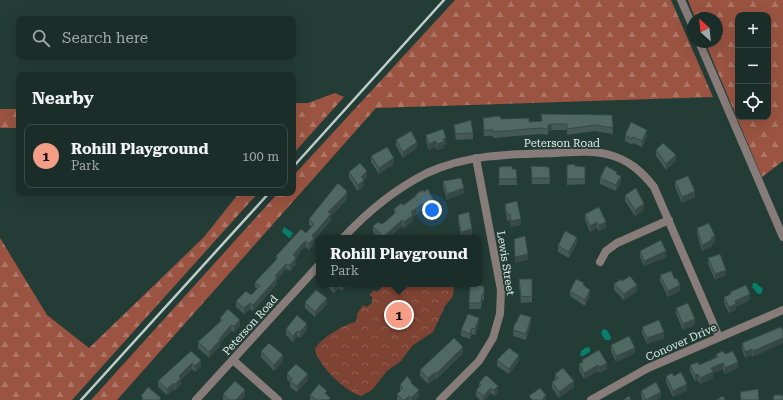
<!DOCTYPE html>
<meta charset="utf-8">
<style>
body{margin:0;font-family:"Roboto Serif",serif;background:#243530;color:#f1f3f6}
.controls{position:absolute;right:12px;top:12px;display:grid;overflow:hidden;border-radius:8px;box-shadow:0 4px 16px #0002}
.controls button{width:36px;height:36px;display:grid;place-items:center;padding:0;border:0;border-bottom:1px solid #394945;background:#1b2d28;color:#f1f3f6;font:20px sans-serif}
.compass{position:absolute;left:687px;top:12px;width:36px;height:36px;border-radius:50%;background:#1b2d28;box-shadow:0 4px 16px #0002;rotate:333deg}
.you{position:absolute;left:432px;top:210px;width:14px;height:14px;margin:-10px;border:3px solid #fff;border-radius:50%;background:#1a73e8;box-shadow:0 0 0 6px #1a73e833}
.badge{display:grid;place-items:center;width:26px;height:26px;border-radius:50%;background:#f49e87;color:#111;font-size:13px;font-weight:700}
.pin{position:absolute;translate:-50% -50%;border:2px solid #fff;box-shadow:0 1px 4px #0006}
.popup{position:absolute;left:316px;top:235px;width:166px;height:52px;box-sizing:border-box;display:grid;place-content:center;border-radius:8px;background:#1b2d28;filter:drop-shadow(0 1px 3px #0005);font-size:13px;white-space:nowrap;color:#a0a8a8}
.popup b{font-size:15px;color:#f1f3f6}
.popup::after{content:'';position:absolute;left:50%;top:100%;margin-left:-8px;border:8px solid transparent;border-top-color:#1b2d28}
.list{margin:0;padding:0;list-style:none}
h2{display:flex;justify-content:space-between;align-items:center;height:52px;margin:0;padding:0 16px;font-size:17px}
h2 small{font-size:13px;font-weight:400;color:#a0a8a8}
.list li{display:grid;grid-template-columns:26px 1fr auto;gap:12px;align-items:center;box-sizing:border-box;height:64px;margin:0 8px 8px;padding:0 8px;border:1px solid #394945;border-radius:8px}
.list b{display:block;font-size:15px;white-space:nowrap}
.list p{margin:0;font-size:13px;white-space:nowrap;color:#a0a8a8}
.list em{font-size:13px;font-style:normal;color:#a0a8a8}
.icon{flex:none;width:22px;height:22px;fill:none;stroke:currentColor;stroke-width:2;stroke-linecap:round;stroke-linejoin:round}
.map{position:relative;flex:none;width:783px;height:400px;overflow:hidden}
.search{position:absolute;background:#1b2d28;box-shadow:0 4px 16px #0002;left:16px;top:16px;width:280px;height:44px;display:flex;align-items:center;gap:10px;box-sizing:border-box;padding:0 14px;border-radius:8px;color:#a0a8a8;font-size:15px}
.panel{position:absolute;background:#1b2d28;box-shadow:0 4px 16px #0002;left:16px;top:72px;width:280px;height:124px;border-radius:8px}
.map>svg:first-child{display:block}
.forest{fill:url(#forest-firs);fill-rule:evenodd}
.park{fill:url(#park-crowns)}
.water{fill:#057e6a}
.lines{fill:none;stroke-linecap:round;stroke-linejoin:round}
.minor{stroke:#877c79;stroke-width:8}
.tertiary{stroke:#877c79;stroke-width:8}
.rail{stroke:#becec9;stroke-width:2.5}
.wall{fill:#445954}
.shaded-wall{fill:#374945}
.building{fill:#4f6862;stroke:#374945}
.labels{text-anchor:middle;stroke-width:4;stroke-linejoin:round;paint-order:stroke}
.street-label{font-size:11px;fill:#dcebe6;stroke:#243c36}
</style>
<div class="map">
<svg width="783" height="400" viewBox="0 0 783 400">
<defs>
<pattern id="forest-firs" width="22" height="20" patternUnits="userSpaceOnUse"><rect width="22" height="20" fill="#9a5441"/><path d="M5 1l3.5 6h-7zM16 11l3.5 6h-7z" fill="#ac7566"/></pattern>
<pattern id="park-crowns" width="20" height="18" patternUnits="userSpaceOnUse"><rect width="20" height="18" fill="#7f4333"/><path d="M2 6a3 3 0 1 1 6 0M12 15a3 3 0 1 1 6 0" fill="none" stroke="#915e51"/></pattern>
</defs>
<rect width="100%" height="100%" fill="#243c36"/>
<path class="forest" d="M455,0h216l42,97 -337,11 -259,292h-26l187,-207h15v-17z
M688,0h95v161l-21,16 -57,-135h12v-24h-22zM738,15h30v102h-30z
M335,93l9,4 -51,57v-51h15z
M0,109h19v19h-19z
M239,193h19l-186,207h-72v-162l47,77 42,33 115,-111z"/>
<path class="park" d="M382,284h70l2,4 -1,8 -8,10 -12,26 -21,14 -11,15 -14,10 -15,19 -11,6c-16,-5 -43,-30 -46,-47 5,-10 28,-24 40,-27l2,-3v-5l6,-9 4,2 5,-4v-6l-3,-2 5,-5 3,2 5,-5z"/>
<path class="water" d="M284,227l9,6 -2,4 -2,1 -7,-6z
M753,283h3l7,6 -2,5h-3l-6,-7z
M603,329l4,1 4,7 -1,3h-5l-4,-7z
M587,347l3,1v4l-7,4h-3l1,-5z"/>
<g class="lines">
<path class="minor" d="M343,238c25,-27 52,-49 84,-65 41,-19 85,-19 129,-20 18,-1 37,-3 54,2 19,5 32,17 44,32l65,150
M600,262l6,-11 11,-8 52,-23
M233,360l45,40
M196,400l123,-135
M440,400l39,-39 14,-23 7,-24 1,-24 -25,-132
M591,400l57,-32 135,-58"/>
<path class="tertiary" d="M681,0l12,27
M699,42l84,195"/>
<path class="rail" d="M293,167l151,-167
M81,400l188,-207"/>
</g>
<path class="wall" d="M612,115l1,19 -18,-3 -28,4v-5h-15l-4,1v4l-8,-1 -47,4v-2h-9l-1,-18 18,1 28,3z
M454,125l19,8v6l-17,1 -2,-10z
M426,135l20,9 -2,1v3l-7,2 -1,-3 -7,3 -3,-9z
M625,135l22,1 -5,11 -9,-4 -1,2 -7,-4z
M396,140l21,8 -14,10 -7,-12z
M656,150l20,11 -10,9 -10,-14z
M371,156l23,8 -15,10 -8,-12z
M567,165l8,1 10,1v17l-18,1z
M531,166l18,1 1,17h-18z
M499,167l13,2h4l1,16h-18z
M349,172l18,5 -3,3v6l-6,5 -9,-13z
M617,174l4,8 -5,9 -16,-7v-6z
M443,181l21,12 -17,7 -4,-13z
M675,181l20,16 -13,6 -7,-16z
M416,194l20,17 -9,6 -5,-7 -9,7v4l-9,7 -2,-2 -13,12h-11l-5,-6v-6l8,-2 4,-2 9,-8v-5l11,-5 11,-8z
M625,195l19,15 -9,6 -10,-15z
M347,197l-2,4 -14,15v4l-17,20v3l-5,7 -3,-3 -4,2 -6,9v6l-6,7 -4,-2 -9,11v4l-24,27 -3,-2 -6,5 -8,-7v-6l15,-6 6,-6 -2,-2v-5l21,-22v-4l30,-23 6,-6 -3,-2v-6z
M505,204l16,21 -10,2 -1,-7 -3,1 -2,-11z
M585,214l21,14 -7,3 -2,-3 -7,4 -5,-12z
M458,215l14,20 -11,3 -3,-17z
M697,228l18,14 -3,2v2l-10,5 -5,-17z
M577,243l-8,15 -11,-6v-6z
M640,251l26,6 -22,9 -4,-9z
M708,258l18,17 -11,5 -7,-16z
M660,275l20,16 -12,6 -8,-16z
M519,279h13v23l-11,1 -2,-18z
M622,281l15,10 -13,9 -10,-10v-6z
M328,284h20l-6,7 -3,-3 -5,5 -6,-6z
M470,285l14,1v14h-2l-1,9h-12z
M584,285l6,11 -5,10 -15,-10v-5z
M730,292l20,8 -14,7v3l-7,3 -5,-10v-6l6,-2z
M305,302l22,2 -12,13 -10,-9z
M676,308l19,17 -12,5 -7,-16z
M220,318l20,8 -6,6 -3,-1 -11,12v3l-11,12 -11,-10v-6l22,-20z
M516,323h15l-5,17 -13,-4v-6z
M479,324l-4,11 -3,-1 -2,5 -9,-3v-6z
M642,327l22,11 -17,6 -5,-11z
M781,327l-28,30 -1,-2 -7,3 -3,-9v-6z
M286,329l21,1 -7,8 -3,-2 -4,6 -7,-7z
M611,345l24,8 -19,9 -5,-11z
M599,350l8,19 -8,4 -1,-2 -14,8 -5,-9v-6l3,-2v-2z
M191,351l10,15 -6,6 -3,-3 -11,11v4l-6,6 -1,-1 -7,6 -9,-8v-6z
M261,351l22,10 -9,10 -13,-14z
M463,353l-26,26 -1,-1 -8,6 -8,-8v-6z
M716,354h9l13,14 -13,6 -2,-5 -10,4v5l-13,6 -2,-4 -3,1 -5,-10v-6h9l17,-8z
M497,360l22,1 -10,13 -12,-8z
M287,373l21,7 -11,12 -7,-5v-4l-3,-4z
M555,374l19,13 -15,11 -7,-10v-6l3,-2z
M486,375l12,17 -4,4 -3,-3 -6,7h-5l-4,-4v-6l3,-3v-4z
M666,376h8l13,14 -14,7 -7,-15z
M412,384l7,12 -4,4h-18v-6l3,-2v-7z
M641,391l20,7 -4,2h-15l-1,-4z
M223,394l22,2 -4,4h-18z
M310,395h17l3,5h-20z"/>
<path class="shaded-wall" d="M552,124v6l-4,1v-6z
M647,130v6l-5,11v-6z
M446,138v6l-2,1v3l-7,2v-6l6,-5z
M436,141v6l-7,3v-6z
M417,142v6l-14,10v-6z
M676,155v6l-10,9v-6z
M394,158v6l-15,10v-6z
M367,171v6l-3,3v6l-6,5v-6l3,-8z
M621,176v6l-5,9v-6z
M464,188v5l-17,7v-6z
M347,191v6l-2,4 -14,15v4l-17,20v3l-5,7v-6l3,-8 16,-24z
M695,191v6l-13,6v-6z
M422,204v6l-9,7v4l-9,7v-6l7,-10z
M644,204v6l-9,6v-6z
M436,205v6l-9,6v-6z
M521,219v6l-10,2v-6z
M402,220v6l-13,12h-5v-2z
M597,222v6l-7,4v-6z
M606,222v6l-7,3v-6z
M472,229v6l-11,3v-6z
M715,236v6l-3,2v2l-10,5v-6l9,-7z
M577,237v6l-8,15v-6z
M306,241v6l-4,2 -9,12v-6l9,-11z
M666,251v6l-22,9v-5z
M528,254v6l-13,3v-6z
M296,258v6l-6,7v-6z
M286,264v5l-9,11v4l-24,27v-6l22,-29z
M726,270v5l-11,5v-6z
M337,284h2v4l-5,5v-6z
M343,284h5l-6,7v-6z
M637,285v6l-13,9v-6z
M680,285v6l-12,6v-6z
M590,290v6l-5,10v-6z
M750,294v6l-14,7v3l-7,3v-6l6,-6z
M327,298v6l-12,13v-5z
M250,303v6l-6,5v-6z
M531,317v6l-5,17v-6z
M479,318v6l-4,11v-6z
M695,319v6l-12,5v-6z
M240,320v6l-6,6v-6z
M307,324v6l-7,8v-6z
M231,325v6l-11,12v3l-11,12v-6z
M472,328v6l-2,5v-5z
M297,331v5l-4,6v-6z
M664,332v6l-17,6v-6z
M783,338v5l-30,14v-6z
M463,347v6l-26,26v-6z
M635,348v5l-19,9v-6z
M752,349v6l-7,3v-6z
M283,355v6l-9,10v-6z
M519,355v6l-10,13v-5z
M201,360v6l-6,6v-6z
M738,362v6l-13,6v-6z
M192,363v6l-11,11v4l-6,6v-6l4,-8z
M607,363v6l-8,4v-6z
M723,363v6l-10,4v5l-13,6v-6l11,-10z
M598,365v6l-14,8v-6z
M436,372v6l-8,6v-6z
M308,374v6l-11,12v-6z
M698,374v6l-3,1v-6z
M574,381v6l-15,11v-6z
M174,383v6l-7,6v-6z
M687,384v6l-14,7v-6z
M498,386v6l-4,4v-6z
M491,388v5l-6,7h-2v-4z
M245,390v6l-4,4h-5z
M419,390v6l-4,4h-4v-2z
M661,392v6l-4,2h-11z
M546,395v5h-3v-2z
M409,396v4h-4z"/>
<path class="building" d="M541,114l71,1 1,13 -18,-3 -28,4v-5h-15l-4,1v4l-8,-1 -47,4v-2h-9l-1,-12 17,-2 1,3 28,-1v4l13,-1z
M471,120l2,13 -17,1 -2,-9z
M631,122l16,8 -5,11 -9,-4 -1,2 -7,-4z
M443,129l3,9 -3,1 1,3 -7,2 -1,-3 -7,3 -3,-9z
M411,131l6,11 -14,10 -7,-12z
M663,143l13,12 -10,9 -10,-14z
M387,147l7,11 -15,10 -8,-12z
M360,163l7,8 -6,6 3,3 -6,5 -9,-13z
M575,164v2l10,1v12h-18v-14z
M512,166v3h4l1,10h-18v-12z
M531,166l18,1 1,11h-18z
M606,166l11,6 -1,2 5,2 -5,9 -16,-7z
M688,176l7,15 -13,6 -7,-16z
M461,178l3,10 -17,6 -4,-13z
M338,183l9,8 -2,4 -17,17 3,2 -19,22 2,2 -5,6 -3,-3 -4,3 -9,11 3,3 -6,7 -4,-1 -11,12 2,2 -24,27 -3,-2 -6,5 -8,-7 10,-10 5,4 9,-9 -5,-4 23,-24 -2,-2 25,-27 5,4 8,-9 -5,-5z
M636,188l8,16 -9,6 -10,-15z
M428,189l8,16 -9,6 -5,-7 -11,8 2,3 -9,7 -2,-2 -18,16h-2l-9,-10 5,-4 3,2 4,-2 11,-10 -2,-3 7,-6 1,2 3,-1 12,-9 -1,-1 7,-4 1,2z
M517,201l4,18 -10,2 -1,-7 -3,1 -2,-11z
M599,207l7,15 -7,3 -2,-3 -7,4 -5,-12z
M469,212l3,17 -11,3 -3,-17z
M709,223l6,13 -4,2 1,2 -10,5 -5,-17z
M565,231l12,6 -8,15 -11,-6z
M525,236l3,18 -13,3 -1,-18z
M661,240l5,11 -22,10 -4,-10z
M720,254l6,16 -11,4 -7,-16z
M671,271l4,8 2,-1 3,7 -12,6 -8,-16z
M630,276l7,9 -13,9 -10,-10 7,-5 1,2z
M519,279h13v17l-11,1z
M576,279l8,4 -1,2 7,5 -5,10 -15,-9z
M331,284h6l-3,3z
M470,285l14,1v8h-2l-1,9h-12z
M746,285l4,9 -15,7 1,3 -7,3 -5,-10 7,-3 -1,-2z
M316,290l11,8 -12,14 -10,-10z
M688,303l7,16 -12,5 -7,-16z
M228,309l12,11 -6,6 -3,-1 -11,13v2l-11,12 -11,-10 24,-22 -2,-2z
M468,314l11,4 -4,11 -3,-1 -2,6 -9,-4z
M520,314l11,3 -5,17 -13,-4 2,-7h1z
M297,315l10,9 -7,8 -3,-1 -4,5 -7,-7z
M659,320l5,12 -17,6 -5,-11z
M781,327l1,2h1v9l-30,13 -1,-2 -7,3 -3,-9z
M629,336l6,12 -19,8 -5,-11z
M454,338l9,9 -26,26 -1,-1 -8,6 -8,-8z
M269,343l14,12 -9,10 -13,-14z
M509,348l10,7 -10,14 -12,-9z
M599,350l8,13 -8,4 -1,-2 -14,8 -5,-9 4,-2 -1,-2z
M191,351l10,9 -6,6 -3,-3 -13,13 2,2 -6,6 -1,-1 -7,6 -9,-8z
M723,351l2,3 8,-3 5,11 -13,6 -2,-5 -12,5 2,4 -13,6 -2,-4 -3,1 -5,-10 8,-3 1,3 19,-8 -2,-3z
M296,364l12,10 -11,12 -7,-5 2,-2 -5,-6z
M563,368l11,13 -15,11 -7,-10 6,-4 -3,-4z
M681,372l6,12 -14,7 -7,-15 6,-3 2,3z
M486,375l12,11 -4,4 -3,-2 -8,8 -7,-6 5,-5 -2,-2z
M407,376l5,6 -1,1 8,7 -8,8 -2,-2 -4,4h-2l-6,-6 6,-6 -3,-3z
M235,381l10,9 -9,10h-6l-7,-6z
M656,382l5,10 -15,8 -5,-9z
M319,384l8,7 -2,2 5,5 -2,2h-11l-7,-5z
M148,387l13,11 -2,2h-17l1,-2 -2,-2z
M540,388l6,7 -3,3 1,1 -1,1h-11l-3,-4z
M758,389l1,11h-18l-1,-8z
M774,395h9v5h-10z
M629,396l2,4h-8z
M723,396l2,4h-9z"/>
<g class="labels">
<g class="street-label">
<text x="562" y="147">Peterson Road</text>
<text transform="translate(506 263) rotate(81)" y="4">Lewis Street</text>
<text transform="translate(250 325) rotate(-48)" y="4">Peterson Road</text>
<text transform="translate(681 342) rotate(-24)" y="4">Conover Drive</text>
</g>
</g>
</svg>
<div class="controls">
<button>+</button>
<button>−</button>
<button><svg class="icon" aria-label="locate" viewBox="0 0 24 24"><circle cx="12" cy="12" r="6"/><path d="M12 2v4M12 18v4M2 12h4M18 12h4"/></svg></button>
</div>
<svg class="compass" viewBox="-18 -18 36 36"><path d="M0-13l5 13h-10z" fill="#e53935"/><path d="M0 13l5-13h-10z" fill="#a0a8a8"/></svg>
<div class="you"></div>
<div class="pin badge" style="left:399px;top:315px">1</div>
<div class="popup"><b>Rohill Playground</b>Park</div>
<div class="search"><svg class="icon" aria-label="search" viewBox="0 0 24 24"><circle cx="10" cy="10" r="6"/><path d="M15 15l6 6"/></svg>Search here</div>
<section class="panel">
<h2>Nearby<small></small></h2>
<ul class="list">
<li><span class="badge">1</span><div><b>Rohill Playground</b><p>Park</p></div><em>100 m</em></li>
</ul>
</section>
</div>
